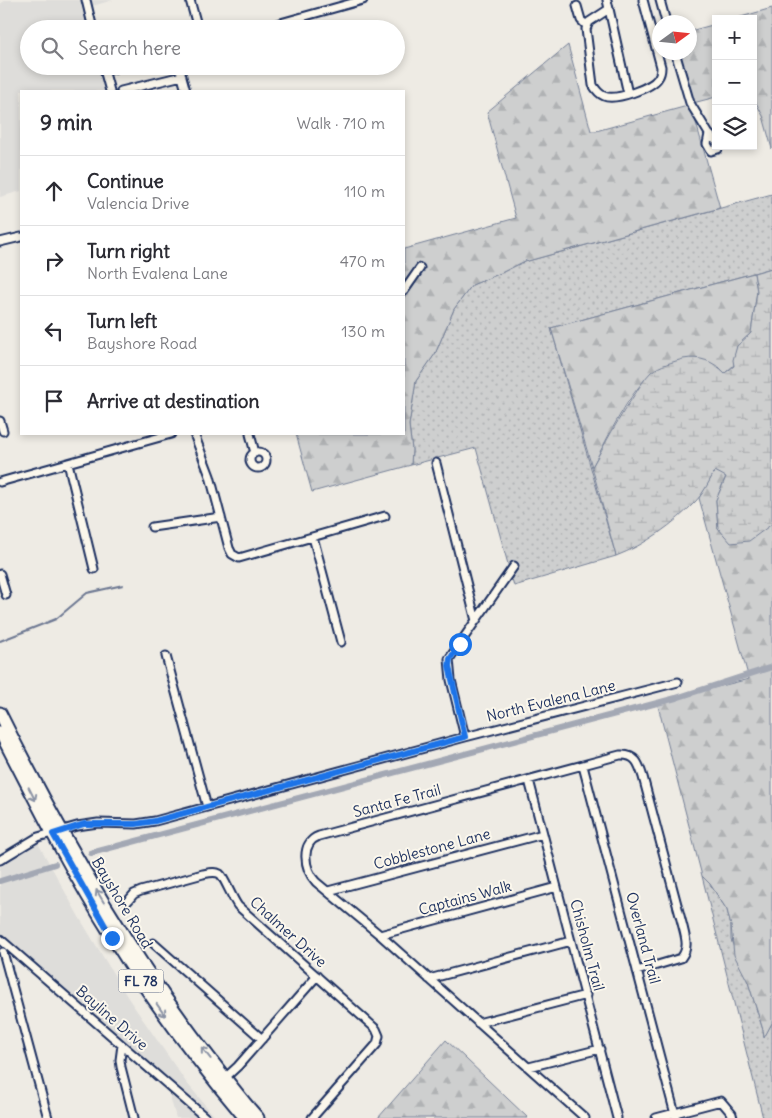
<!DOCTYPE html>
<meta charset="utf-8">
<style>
body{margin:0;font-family:Delius,sans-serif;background:#f7f7f7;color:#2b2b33}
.controls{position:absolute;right:15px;top:15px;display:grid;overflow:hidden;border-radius:0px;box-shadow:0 2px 8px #0003}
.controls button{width:45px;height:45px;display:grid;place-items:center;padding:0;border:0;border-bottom:1px solid #e1e1e2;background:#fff;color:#2b2b33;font:25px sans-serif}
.compass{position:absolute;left:652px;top:15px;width:45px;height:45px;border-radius:50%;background:#fff;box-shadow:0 2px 8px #0003;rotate:75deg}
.stop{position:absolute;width:15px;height:15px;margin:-11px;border:4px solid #1a73e8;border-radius:50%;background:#fff}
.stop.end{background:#1a73e8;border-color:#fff;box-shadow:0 1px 5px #0008}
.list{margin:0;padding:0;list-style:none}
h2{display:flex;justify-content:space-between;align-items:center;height:65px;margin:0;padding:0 20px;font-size:21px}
h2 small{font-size:16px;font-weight:400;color:#7c7c81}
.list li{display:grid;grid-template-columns:32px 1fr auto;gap:15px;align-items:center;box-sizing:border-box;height:70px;padding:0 20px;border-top:1px solid #e1e1e2}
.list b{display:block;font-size:19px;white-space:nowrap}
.list p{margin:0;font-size:16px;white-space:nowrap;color:#7c7c81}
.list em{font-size:16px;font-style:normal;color:#7c7c81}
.icon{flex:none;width:28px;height:28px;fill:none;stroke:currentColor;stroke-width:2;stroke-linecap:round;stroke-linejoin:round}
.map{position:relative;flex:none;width:772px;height:1118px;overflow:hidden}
.search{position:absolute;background:#fff;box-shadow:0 2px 8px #0003;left:20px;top:20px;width:385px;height:55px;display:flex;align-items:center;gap:12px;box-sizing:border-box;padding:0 18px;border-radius:28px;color:#7c7c81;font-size:19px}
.panel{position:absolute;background:#fff;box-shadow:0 2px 8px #0003;left:20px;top:90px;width:385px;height:345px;border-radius:0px}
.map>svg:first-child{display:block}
.built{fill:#deddda}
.grass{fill:url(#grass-dots);stroke:#747f96}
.forest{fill:url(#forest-firs);stroke:#747f96}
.wetland{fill:url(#wetland-marsh);stroke:#747f96}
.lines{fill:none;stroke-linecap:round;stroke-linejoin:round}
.stream{stroke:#6d7892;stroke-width:2}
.canal{stroke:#a3a8b4;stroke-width:6}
.minor-casing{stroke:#1b2f5e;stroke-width:11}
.primary-casing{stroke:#1b2f5e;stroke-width:15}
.minor{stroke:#fbf7ec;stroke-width:7}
.primary{stroke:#fbf7ec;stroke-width:11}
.oneway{stroke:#8b93a5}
.route{stroke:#1a73e8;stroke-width:6}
.labels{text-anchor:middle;stroke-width:4;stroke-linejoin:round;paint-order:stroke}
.shield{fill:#fbf7ec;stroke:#5e6b89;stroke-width:1}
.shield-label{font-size:14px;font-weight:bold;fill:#1b2f5e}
.street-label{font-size:15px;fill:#1b2f5e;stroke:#fbf7ec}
</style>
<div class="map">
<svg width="772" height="1118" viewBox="0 0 772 1118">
<defs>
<pattern id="grass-dots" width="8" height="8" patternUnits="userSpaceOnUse" patternTransform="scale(1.25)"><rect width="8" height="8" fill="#cecfcf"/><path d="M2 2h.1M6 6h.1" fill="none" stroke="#b0b2b4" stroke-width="1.8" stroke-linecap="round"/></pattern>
<pattern id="forest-firs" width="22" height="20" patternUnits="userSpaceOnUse" patternTransform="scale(1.25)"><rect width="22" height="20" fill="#cecfcf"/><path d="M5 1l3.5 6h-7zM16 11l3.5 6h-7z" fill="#b0b2b4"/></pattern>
<pattern id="wetland-marsh" width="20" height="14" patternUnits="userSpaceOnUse" patternTransform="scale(1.25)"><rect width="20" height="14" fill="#cecfcf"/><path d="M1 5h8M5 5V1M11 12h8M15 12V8" fill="none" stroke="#b0b2b4"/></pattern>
</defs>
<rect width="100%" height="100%" fill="#eeebe4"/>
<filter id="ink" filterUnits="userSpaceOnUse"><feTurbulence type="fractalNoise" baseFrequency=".02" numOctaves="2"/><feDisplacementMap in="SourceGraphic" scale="10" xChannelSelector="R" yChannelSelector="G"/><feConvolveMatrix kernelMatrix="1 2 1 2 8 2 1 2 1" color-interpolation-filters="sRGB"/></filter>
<g filter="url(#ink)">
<path class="built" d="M6,0h107l-24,7 5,22h-65v37h75l3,25h-86v100l-21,6v-193z
M38,843l41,74 49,81 58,84 30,36h-40l-8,-29 -168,-148v-74z"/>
<path class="grass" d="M772,194v74l-221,60 65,228 -102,30 -38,-138 -65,17 1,-15 -3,-25 7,-44 19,-27 19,-45 18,-24 29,-12 26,-13 1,1z
M702,876l8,8 17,26 4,16v14l17,42 15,48 1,7 8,-14v95h-9z"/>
<path class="forest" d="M772,8v141l-9,-33 -10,-19v-78h-19z
M716,24v73l-23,6 -15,-50 12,-1v-21z
M568,45l23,86h5l95,-26 29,103 -192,53 -1,-1 -26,13 -29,12 -18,24 -19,45 -19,27 -7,44 3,25 -1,15 -99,27 -16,-58h108v-185l112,-31 -29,-106z
M754,273l3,18 -6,42 -14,13 -3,19 -9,8 -6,-6 -66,4c-27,26 -43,63 -61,96l-41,-139z
M715,471l11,5 -10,24 2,28 13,14 41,-18v499l-8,15 -1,-8 -15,-48 -14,-27 -3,-29 -4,-16 -17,-26 -8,-8 -45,-174 92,-23 -50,-181z
M446,1040l82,78h-150z"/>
<path class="wetland" d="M772,268v256l-23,17 -18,2 -13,-15 -2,-28 10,-23 -11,-6c-6,10 -11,22 -19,30 -22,23 -51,44 -80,55l-24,-89c14,-25 27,-50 43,-73 5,-8 10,-16 16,-22 9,-7 22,-10 32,-13 17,-3 30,2 42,14l9,-7 -1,-6 4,-14 14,-13 6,-42 -3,-18z"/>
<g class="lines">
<path class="stream" d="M0,641l56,-22 31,-26 36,-8"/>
<path class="canal" d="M91,853l585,-155 96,-31
M0,881l55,-17"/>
<g class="minor-casing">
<path id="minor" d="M86,0l7,29
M190,0l8,29
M607,0l21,94
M660,0l6,22
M577,6l4,14 6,6
M609,9l-20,13 -3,7 7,56c3,5 6,9 11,11 11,5 48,-8 54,-18 3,-4 3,-7 3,-11l-18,-67
M259,29l104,-29
M675,52l15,51 19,31
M103,66l7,25
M179,66l7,25
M105,71l19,-5
M121,91l61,-15
M716,141l-7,-7 -2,10 4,7 7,-2 -1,-3
M0,242l21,-5
M404,291l16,-23
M0,421l3,10
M194,434l16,42 19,72 3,6 7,4 146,-42
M250,434l5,19
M250 460a8 8 0 1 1 16 0a8 8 0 1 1-16 0Z
M68,463l26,106
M436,463l40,158
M0,482l171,-48
M152,527l69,-10
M313,537l28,105
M0,574l6,21
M166,656l41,151
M465,737l-14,-57 -2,-21 65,-93
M583,766l93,352
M529,780l88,338
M0,860l38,-23 39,-11 21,-3 38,1 19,-3 310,-84 213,-55
M328,891l215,-57
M128,901l6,-7 7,-3 62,-17c5,-1 12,-3 17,0 4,3 13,26 18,32l138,123 3,7 -2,8 -65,74
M380,935l177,-48
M0,939l206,179
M153,943l109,96
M3,952l45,166
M429,979l142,-38
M478,1023l108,-28
M122,1045l-2,15 1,7 13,51
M529,1067l71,-18
M225,1078l13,-12 79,-90
M585,1118l-205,-183 -64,-53c-12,-13 -16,-39 3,-46l301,-81c16,-1 19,9 23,22l40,150c3,12 6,21 -2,31l-44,13
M656,1118l65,-17 11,13 1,4"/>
</g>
<g class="primary-casing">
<path id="primary" d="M0,713c59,119 125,235 206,340 17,22 34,45 52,65
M0,732c36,70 71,140 113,206 39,63 84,123 132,180"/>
</g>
<use href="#minor" class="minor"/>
<use href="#primary" class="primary"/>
</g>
<defs><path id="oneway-shaft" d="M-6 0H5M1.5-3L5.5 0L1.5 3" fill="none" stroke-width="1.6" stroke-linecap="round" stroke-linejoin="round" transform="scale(1.25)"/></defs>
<g class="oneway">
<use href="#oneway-shaft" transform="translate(32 794) rotate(63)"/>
<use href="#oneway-shaft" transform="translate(100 896) rotate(-121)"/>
<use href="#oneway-shaft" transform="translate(161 1010) rotate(55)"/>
<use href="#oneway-shaft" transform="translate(206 1053) rotate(-128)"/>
</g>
</g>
<g class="lines" filter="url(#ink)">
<path class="route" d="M112,938l-59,-104 31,-10h52l19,-3 310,-84 -16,-71 1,-7 10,-15"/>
</g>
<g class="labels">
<rect class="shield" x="118.5" y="969.5" width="45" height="23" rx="4"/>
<g class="shield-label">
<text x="141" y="986">FL 78</text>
</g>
<g class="street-label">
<text transform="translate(551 701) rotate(-14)" y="5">North Evalena Lane</text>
<text transform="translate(397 801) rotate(-15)" y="5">Santa Fe Trail</text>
<text transform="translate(432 849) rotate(-15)" y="5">Cobblestone Lane</text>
<text transform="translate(465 898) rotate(-15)" y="5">Captains Walk</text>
<text transform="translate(122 903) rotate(59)" y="5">Bayshore Road</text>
<text transform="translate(288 932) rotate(42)" y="5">Chalmer Drive</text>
<text transform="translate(643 938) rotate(75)" y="5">Overland Trail</text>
<text transform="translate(587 945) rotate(75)" y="5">Chisholm Trail</text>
<text transform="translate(112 1018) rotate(41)" y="5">Bayline Drive</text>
</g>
</g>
</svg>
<div class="controls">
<button>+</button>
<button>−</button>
<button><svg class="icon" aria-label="layers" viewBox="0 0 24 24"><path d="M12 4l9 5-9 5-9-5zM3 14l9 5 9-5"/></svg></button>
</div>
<svg class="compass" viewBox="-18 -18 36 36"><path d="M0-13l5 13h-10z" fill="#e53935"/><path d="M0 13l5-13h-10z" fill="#7c7c81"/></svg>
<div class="stop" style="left:460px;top:644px"></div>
<div class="stop end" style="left:112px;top:938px"></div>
<div class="search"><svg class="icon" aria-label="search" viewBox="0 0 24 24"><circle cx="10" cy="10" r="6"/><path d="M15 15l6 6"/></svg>Search here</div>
<section class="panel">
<h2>9 min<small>Walk · 710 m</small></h2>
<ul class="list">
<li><svg class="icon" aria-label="ahead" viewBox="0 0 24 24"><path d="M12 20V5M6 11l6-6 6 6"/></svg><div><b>Continue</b><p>Valencia Drive</p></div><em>110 m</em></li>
<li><svg class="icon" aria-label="right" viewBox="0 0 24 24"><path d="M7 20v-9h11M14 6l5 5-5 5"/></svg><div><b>Turn right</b><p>North Evalena Lane</p></div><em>470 m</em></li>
<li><svg class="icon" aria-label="left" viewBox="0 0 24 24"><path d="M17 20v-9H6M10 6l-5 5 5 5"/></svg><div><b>Turn left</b><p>Bayshore Road</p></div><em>130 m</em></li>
<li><svg class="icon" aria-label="arrive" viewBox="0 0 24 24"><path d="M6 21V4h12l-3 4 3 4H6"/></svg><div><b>Arrive at destination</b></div></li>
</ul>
</section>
</div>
